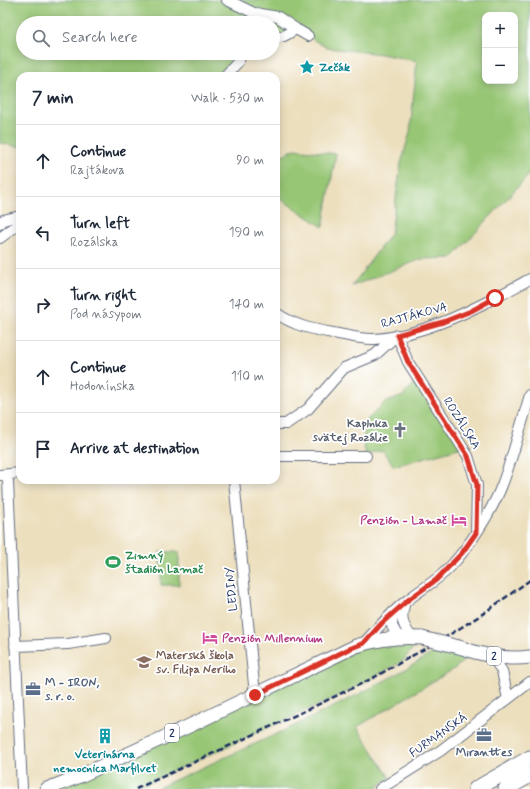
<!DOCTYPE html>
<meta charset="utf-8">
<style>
body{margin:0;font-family:Mynerve,sans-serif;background:#f2f2f3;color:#1f2937}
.controls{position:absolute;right:12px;top:12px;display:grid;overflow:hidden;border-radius:8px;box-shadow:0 2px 10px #0003}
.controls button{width:36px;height:36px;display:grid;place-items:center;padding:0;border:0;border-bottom:1px solid #e0e1e3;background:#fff;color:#1f2937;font:20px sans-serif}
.stop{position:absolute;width:12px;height:12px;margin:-9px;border:3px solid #d93025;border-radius:50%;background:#fff}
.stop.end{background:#d93025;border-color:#fff;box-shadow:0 1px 4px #0008}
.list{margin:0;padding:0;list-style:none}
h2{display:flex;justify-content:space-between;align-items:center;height:52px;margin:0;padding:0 16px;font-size:17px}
h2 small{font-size:13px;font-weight:400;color:#747a83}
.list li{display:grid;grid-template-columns:26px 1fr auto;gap:12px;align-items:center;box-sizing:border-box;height:72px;padding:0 16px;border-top:1px solid #e0e1e3}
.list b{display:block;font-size:15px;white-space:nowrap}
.list p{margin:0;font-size:13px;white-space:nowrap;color:#747a83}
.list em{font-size:13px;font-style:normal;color:#747a83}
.icon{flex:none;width:22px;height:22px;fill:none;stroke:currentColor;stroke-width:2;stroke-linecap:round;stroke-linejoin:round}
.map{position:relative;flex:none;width:530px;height:789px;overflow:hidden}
.search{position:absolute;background:#fff;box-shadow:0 2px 10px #0003;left:16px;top:16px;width:264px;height:44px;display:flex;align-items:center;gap:10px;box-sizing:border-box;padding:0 14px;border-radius:22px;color:#747a83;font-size:15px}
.panel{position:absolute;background:#fff;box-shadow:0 2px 10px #0003;left:16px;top:72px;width:264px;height:412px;border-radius:12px}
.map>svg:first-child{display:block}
.green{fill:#97c675;stroke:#597a6a;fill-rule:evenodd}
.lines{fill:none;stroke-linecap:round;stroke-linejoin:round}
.minor-casing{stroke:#646d7f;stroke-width:12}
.major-casing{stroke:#646d7f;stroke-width:15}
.highway-casing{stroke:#646d7f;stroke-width:17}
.minor{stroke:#fff;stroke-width:10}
.major{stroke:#fff;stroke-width:13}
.highway{stroke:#fff;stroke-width:15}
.rail{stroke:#1b2f5e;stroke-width:2.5;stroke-dasharray:6 3;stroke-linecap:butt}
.major-bridge-casing{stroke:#646d7f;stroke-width:15;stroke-linecap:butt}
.major-bridge{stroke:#fff;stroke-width:13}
.route{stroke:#d93025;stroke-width:5}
.labels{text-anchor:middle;stroke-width:3.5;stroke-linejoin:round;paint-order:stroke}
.shield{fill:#fff;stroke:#5f6d8e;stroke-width:1}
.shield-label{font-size:11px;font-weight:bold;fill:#1b2f5e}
.culture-label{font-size:12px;font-weight:bold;fill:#0d838f;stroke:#fff;text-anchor:start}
.street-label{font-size:12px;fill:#1b2f5e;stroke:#fff}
.worship-label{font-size:12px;font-weight:bold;fill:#5b616d;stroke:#fff;text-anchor:end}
.hotel-label{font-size:12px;font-weight:bold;fill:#b23c85;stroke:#fff;text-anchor:end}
.leisure-label{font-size:12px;font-weight:bold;fill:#27864d;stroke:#fff;text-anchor:start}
.education-label{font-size:12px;font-weight:bold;fill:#785e54;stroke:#fff;text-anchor:start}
.service-label{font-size:12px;font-weight:bold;fill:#4e5e75;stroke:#fff;text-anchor:start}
</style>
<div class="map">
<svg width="530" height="789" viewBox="0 0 530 789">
<rect width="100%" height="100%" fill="#fff"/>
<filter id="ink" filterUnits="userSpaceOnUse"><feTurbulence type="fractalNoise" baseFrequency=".025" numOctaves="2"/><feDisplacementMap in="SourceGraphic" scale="8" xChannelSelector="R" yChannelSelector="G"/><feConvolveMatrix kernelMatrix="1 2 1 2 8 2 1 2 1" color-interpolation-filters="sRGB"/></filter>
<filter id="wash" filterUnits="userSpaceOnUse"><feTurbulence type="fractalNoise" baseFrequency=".012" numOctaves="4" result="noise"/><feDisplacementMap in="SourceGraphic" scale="16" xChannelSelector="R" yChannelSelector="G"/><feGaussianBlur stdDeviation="0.9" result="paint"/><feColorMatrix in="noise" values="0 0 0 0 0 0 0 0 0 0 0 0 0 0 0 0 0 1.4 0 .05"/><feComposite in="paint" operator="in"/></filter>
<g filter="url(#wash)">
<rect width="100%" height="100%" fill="#ecdfbd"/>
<path class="green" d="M0,0h530v170l-3,7 -75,81 -30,1 -70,27 39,-53 10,-70 9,-31 7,-71 -36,-7 -54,-6 -31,-19 -23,10v-16h-250v30h219l-11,17 5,6h-216v71l-20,-4zM485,15h30v66h-30z
M295,149l41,5 -13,73 -47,-31v-38z
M418,379l44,68 -68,19 -12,-16 -16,6 -3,-15 3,-20 18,-18 19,-7z
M160,552h19v33h-18z
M374,641l13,5 16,-1 12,1 -12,15 -58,32 -211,96h-87z
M438,650l30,7 -14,12 -97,58 33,51 -16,11h-219c96,-44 193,-84 283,-139z"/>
</g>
<g filter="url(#ink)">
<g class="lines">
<g class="minor-casing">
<path id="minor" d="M227,0l27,13 24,4 18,12 12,7
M273,39l11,-3 12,-7
M225,76l13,-14 4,-9
M0,224l3,-4 17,-4
M0,238l12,-9 8,-4
M276,313c19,13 35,16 57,20 13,2 29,7 42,6 56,-5 107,-34 155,-60
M276,424h10l22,-15 36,-41 31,-13 22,-20 11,27 60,94 9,29 -1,48
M276,456h90
M0,475l20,-2
M6,475l2,6 14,308
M234,480l21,215
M405,602c-5,17 -3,21 6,35
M393,612l-1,14 6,11
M364,643c14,-15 28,-32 45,-44 14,-11 29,-19 41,-32 19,-20 42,-56 52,-82 11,-29 19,-60 28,-90
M15,646l53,-2 38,-6
M492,656l10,15 6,28
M380,789l60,-38 90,-69"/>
</g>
<g class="major-casing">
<path id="major" d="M459,647c22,8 48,13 71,10
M47,789l33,-13 107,-49 169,-81c22,-7 43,-10 66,-8"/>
</g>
<g class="highway-casing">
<path id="highway" d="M476,789l54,-31
M506,789l24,-14"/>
</g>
<use href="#minor" class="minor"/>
<use href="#major" class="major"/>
<use href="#highway" class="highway"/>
<path class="rail" d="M136,789l177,-82 60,-29 76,-43 32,-20 49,-35"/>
<g class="major-bridge-casing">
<path id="major-bridge" d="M422,638l37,9"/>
</g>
<use href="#major-bridge" class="major-bridge"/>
</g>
</g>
<g class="lines" filter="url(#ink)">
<path class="route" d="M255,695l94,-46 15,-6 18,-20 26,-23 28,-20 26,-27 14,-20 1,-48 -9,-29 -60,-94 -11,-27 46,-13 28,-11 24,-13"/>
</g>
<defs>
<g id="sight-bare" transform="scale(1.2)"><path d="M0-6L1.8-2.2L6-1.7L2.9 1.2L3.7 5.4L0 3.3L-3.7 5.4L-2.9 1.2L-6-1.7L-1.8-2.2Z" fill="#0f9aa8" stroke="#fff" stroke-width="2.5" paint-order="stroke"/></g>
<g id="church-bare" transform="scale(1.2)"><path d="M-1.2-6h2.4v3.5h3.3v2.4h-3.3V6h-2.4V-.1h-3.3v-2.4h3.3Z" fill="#6b7280" stroke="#fff" stroke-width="2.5" paint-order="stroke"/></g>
<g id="hotel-bare" transform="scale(1.2)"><path d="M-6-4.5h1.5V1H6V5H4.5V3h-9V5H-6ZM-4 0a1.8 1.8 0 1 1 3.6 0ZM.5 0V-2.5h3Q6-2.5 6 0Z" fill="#d1479c" stroke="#fff" stroke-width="2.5" paint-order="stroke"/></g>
<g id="stadium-bare" transform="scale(1.2)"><path d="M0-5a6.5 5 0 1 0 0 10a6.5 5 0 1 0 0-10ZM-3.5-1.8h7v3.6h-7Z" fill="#2e9e5b" stroke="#fff" stroke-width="2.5" paint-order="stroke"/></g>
<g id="school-bare" transform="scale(1.2)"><path d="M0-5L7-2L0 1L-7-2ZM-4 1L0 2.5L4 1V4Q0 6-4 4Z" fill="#8d6e63" stroke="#fff" stroke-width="2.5" paint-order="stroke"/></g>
<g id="office-bare" transform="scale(1.2)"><path d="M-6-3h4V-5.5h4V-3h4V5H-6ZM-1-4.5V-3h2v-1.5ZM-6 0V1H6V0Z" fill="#5c6f8a" stroke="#fff" stroke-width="2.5" paint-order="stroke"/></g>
<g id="building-bare" transform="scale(1.2)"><path d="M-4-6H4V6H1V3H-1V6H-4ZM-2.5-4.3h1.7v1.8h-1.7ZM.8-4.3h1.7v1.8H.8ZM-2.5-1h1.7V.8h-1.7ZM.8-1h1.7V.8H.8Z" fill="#0f9aa8" stroke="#fff" stroke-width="2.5" paint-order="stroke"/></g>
</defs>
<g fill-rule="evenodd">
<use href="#sight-bare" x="307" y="67"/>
<use href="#church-bare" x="400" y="430"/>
<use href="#hotel-bare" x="459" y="520"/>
<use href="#stadium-bare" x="113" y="562"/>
<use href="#hotel-bare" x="210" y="638"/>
<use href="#school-bare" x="144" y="662"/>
<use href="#office-bare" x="33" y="689"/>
<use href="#office-bare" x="484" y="735"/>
<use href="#building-bare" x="105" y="736"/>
</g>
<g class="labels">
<g class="shield">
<rect x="487" y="647" width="14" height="18" rx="3"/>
<rect x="165" y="724" width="14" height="18" rx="3"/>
</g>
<g class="shield-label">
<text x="494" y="660">2</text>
<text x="172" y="737">2</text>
</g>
<g class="culture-label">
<text x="319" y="71">Zečák</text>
<text x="105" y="758" text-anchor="middle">Veterinárna<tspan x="105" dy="14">nemocnica Marfilvet</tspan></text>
</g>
<g class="street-label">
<text transform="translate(414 315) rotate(-15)" y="4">RAJTÁKOVA</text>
<text transform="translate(462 423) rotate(58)" y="4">ROZÁLSKA</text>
<text transform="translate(231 589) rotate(-95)" y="4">LEDINY</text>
<text transform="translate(438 735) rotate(-35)" y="4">FURMANSKÁ</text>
</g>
<g class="worship-label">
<text x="388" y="427">Kaplnka<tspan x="388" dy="14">svätej Rozálie</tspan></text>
</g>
<g class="hotel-label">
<text x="447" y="524">Penzión - Lamač</text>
<text x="222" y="642" text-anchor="start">Penzión Millennium</text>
</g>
<g class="leisure-label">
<text x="125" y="559">Zimný<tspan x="125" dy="14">štadión Lamač</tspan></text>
</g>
<g class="education-label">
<text x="156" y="659">Materská škola<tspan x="156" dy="14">sv. Filipa Neriho</tspan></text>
</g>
<g class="service-label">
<text x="45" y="686">M - IRON,<tspan x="45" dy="14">s. r. o.</tspan></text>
<text x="484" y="756" text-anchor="middle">Miranttes</text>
</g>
</g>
</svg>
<div class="controls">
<button>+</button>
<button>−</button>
</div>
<div class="stop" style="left:495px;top:298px"></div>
<div class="stop end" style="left:255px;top:695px"></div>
<div class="search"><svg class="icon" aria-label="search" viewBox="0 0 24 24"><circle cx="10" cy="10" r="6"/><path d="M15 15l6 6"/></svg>Search here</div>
<section class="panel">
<h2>7 min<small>Walk · 530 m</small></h2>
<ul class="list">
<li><svg class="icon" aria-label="ahead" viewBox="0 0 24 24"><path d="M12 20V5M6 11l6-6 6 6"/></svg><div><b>Continue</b><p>Rajtákova</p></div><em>90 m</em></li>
<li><svg class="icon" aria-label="left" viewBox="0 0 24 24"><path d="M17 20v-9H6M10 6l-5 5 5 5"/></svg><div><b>Turn left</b><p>Rozálska</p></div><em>190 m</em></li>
<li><svg class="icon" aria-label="right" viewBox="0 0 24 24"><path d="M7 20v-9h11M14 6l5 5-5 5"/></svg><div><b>Turn right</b><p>Pod násypom</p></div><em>140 m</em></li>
<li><svg class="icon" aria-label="ahead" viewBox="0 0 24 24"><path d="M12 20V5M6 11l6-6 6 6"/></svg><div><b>Continue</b><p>Hodonínska</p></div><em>110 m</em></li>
<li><svg class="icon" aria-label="arrive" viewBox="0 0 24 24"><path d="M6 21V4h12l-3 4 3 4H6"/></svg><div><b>Arrive at destination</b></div></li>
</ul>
</section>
</div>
